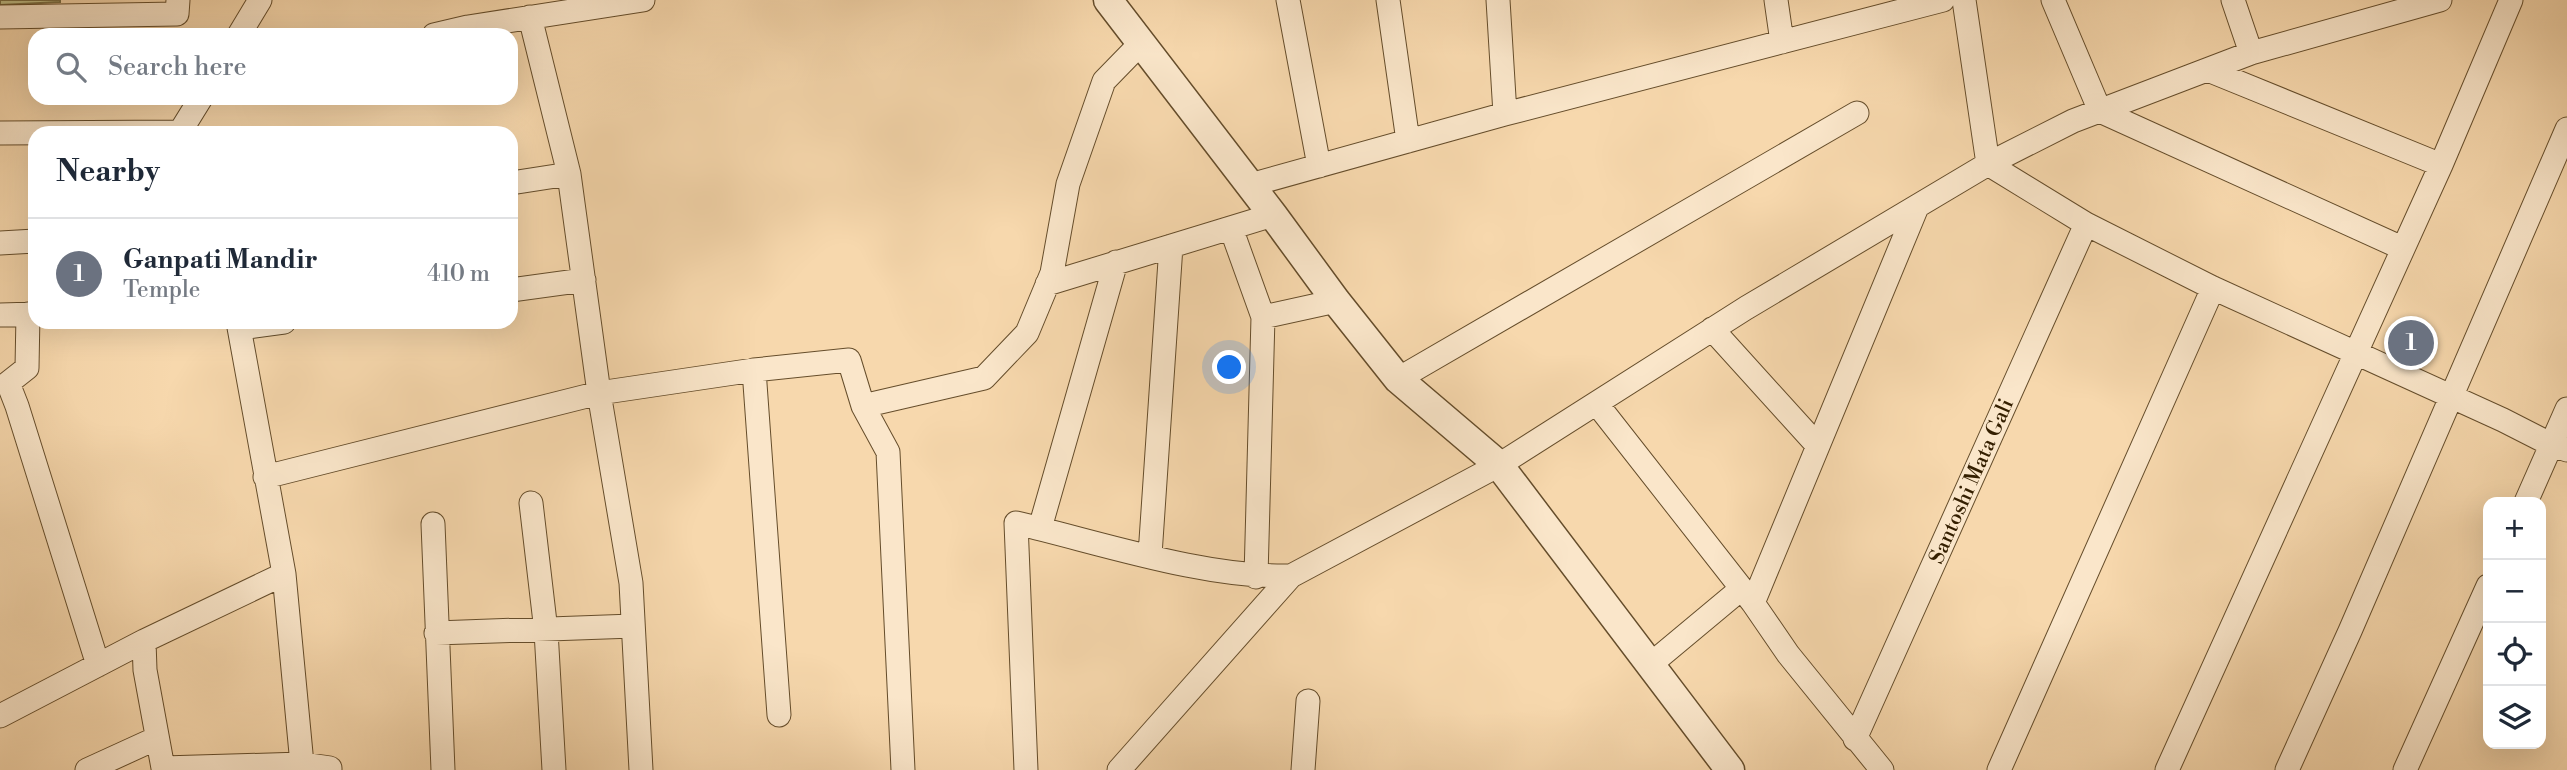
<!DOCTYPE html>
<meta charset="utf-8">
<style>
body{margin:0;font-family:"Libre Bodoni",serif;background:#f6f6f7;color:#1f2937}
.controls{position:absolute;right:21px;bottom:21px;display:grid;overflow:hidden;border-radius:14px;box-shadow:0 7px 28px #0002}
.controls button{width:63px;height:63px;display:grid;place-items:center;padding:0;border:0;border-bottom:2px solid #e0e1e3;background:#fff;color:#1f2937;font:35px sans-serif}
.you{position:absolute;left:1230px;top:368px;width:24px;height:24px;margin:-18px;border:5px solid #fff;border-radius:50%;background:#1a73e8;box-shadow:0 0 0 10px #1a73e833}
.badge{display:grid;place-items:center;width:46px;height:46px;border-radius:50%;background:#8f2418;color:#fff;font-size:23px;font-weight:700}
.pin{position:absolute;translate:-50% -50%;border:4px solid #fff;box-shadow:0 2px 7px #0006}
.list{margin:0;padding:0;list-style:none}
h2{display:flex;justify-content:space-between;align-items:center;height:91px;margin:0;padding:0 28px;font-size:30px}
h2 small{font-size:23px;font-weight:400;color:#747a83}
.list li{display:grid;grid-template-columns:46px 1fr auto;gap:21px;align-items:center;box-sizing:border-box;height:112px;padding:0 28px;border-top:2px solid #e0e1e3}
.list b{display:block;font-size:26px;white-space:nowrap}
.list p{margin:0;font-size:23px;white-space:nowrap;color:#747a83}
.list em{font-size:23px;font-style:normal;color:#747a83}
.icon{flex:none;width:38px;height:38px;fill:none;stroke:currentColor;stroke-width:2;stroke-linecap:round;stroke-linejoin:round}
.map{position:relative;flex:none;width:2567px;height:770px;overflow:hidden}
.search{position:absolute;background:#fff;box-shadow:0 7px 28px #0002;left:28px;top:28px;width:490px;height:77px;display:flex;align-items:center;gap:18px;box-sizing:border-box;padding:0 24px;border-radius:21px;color:#747a83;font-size:26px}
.panel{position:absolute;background:#fff;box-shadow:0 7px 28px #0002;left:28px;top:126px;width:490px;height:203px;border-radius:21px}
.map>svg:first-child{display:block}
.grass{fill:url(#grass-tufts);stroke:#796e44;stroke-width:2}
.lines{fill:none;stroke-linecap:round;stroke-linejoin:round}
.minor-casing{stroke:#654d2b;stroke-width:25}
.tertiary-casing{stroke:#654d2b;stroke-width:31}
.minor{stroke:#fae6ca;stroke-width:23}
.tertiary{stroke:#fae6ca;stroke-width:28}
.labels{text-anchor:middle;stroke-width:5;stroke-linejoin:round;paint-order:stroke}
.street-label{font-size:21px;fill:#341f00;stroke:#fae6ca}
</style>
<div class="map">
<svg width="2567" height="770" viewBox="0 0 2567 770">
<defs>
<pattern id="grass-tufts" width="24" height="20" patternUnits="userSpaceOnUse" patternTransform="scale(1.75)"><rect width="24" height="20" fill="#bebe88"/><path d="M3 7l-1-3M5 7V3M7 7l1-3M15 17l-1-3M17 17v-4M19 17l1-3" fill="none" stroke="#a4a374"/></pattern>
</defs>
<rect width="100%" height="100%" fill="#f7d8ad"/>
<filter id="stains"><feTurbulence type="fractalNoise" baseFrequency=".00286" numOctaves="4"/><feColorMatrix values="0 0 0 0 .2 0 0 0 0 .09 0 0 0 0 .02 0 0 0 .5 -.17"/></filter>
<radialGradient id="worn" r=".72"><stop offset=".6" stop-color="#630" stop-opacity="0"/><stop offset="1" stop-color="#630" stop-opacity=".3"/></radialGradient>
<path class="grass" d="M0,0h60v2l-60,3z"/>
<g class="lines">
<g class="minor-casing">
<path id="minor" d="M1288,0l31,166
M1388,0l20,141
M1498,0l7,114
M1776,0l6,42
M1964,0l24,164 98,60 127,64 290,132 49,25 15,5
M2053,0l47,111 302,137
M2233,0l18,53
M0,17l177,-3 1,-14
M530,17l39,157 30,219 32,190 10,187
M239,35l21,-35
M434,35l34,-8 175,-27
M2208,70l233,95
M0,133l180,-1 21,-34
M511,183l58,-9
M1250,185l255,-71 438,-114
M1231,228l32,89 -7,260
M0,243l35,-2
M1047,284l226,-69
M511,290l73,-10
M28,314l-1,54 -19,15 9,23 81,259
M0,315l35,-1
M1263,317l73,-16
M238,322l46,252 18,190 -139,4 -18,-98 -1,-29 140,-67
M240,328l44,-6
M1712,329l106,117
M754,370l95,-10 14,46 25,46 15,318
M1398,379l459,-266
M1597,404l156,199 35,51 94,116
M863,406l121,-28 43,-45 25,-60 16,-89 36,-103 38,-39
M265,477l334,-84 155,-23 25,345
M2526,502l41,-93
M531,503l15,128 8,139
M433,524l10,246
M1040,528l76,-266
M1150,555l21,-309
M1753,603l164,-396
M436,633l197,-7
M1651,664l90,-75
M0,716l144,-75
M1855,739l231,-515
M302,764l28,4v2
M87,770l70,-32
M1026,770l-10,-247c85,20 188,55 275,53
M1119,770l172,-194 208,-111 247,-157 242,-144 85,-43 178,-68 189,-53
M1303,770l5,-69
M1999,770l214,-482
M2167,770l274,-605 70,-165
M2287,770l63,-139 217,-502
M2405,770l83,-184"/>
</g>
<g class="tertiary-casing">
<path id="tertiary" d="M1108,0l165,215 63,86 62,78 101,86 231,305"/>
</g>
<use href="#minor" class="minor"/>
<use href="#tertiary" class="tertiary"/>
</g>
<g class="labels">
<g class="street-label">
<text transform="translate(1971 481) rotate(-66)" y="7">Santoshi Mata Gali</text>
</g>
</g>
<rect width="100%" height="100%" filter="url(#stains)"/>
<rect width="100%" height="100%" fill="url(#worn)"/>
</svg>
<div class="controls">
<button>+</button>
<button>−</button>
<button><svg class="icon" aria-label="locate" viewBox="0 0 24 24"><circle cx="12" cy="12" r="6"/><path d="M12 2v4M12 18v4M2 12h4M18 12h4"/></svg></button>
<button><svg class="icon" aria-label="layers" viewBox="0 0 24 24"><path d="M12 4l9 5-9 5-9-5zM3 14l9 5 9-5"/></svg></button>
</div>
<div class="you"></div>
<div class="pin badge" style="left:2411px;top:343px;background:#6b7280">1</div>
<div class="search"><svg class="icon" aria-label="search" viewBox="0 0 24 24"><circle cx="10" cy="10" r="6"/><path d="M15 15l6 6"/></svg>Search here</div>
<section class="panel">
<h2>Nearby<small></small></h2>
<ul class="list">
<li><span class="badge" style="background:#6b7280">1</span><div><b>Ganpati Mandir</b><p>Temple</p></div><em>410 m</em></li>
</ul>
</section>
</div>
